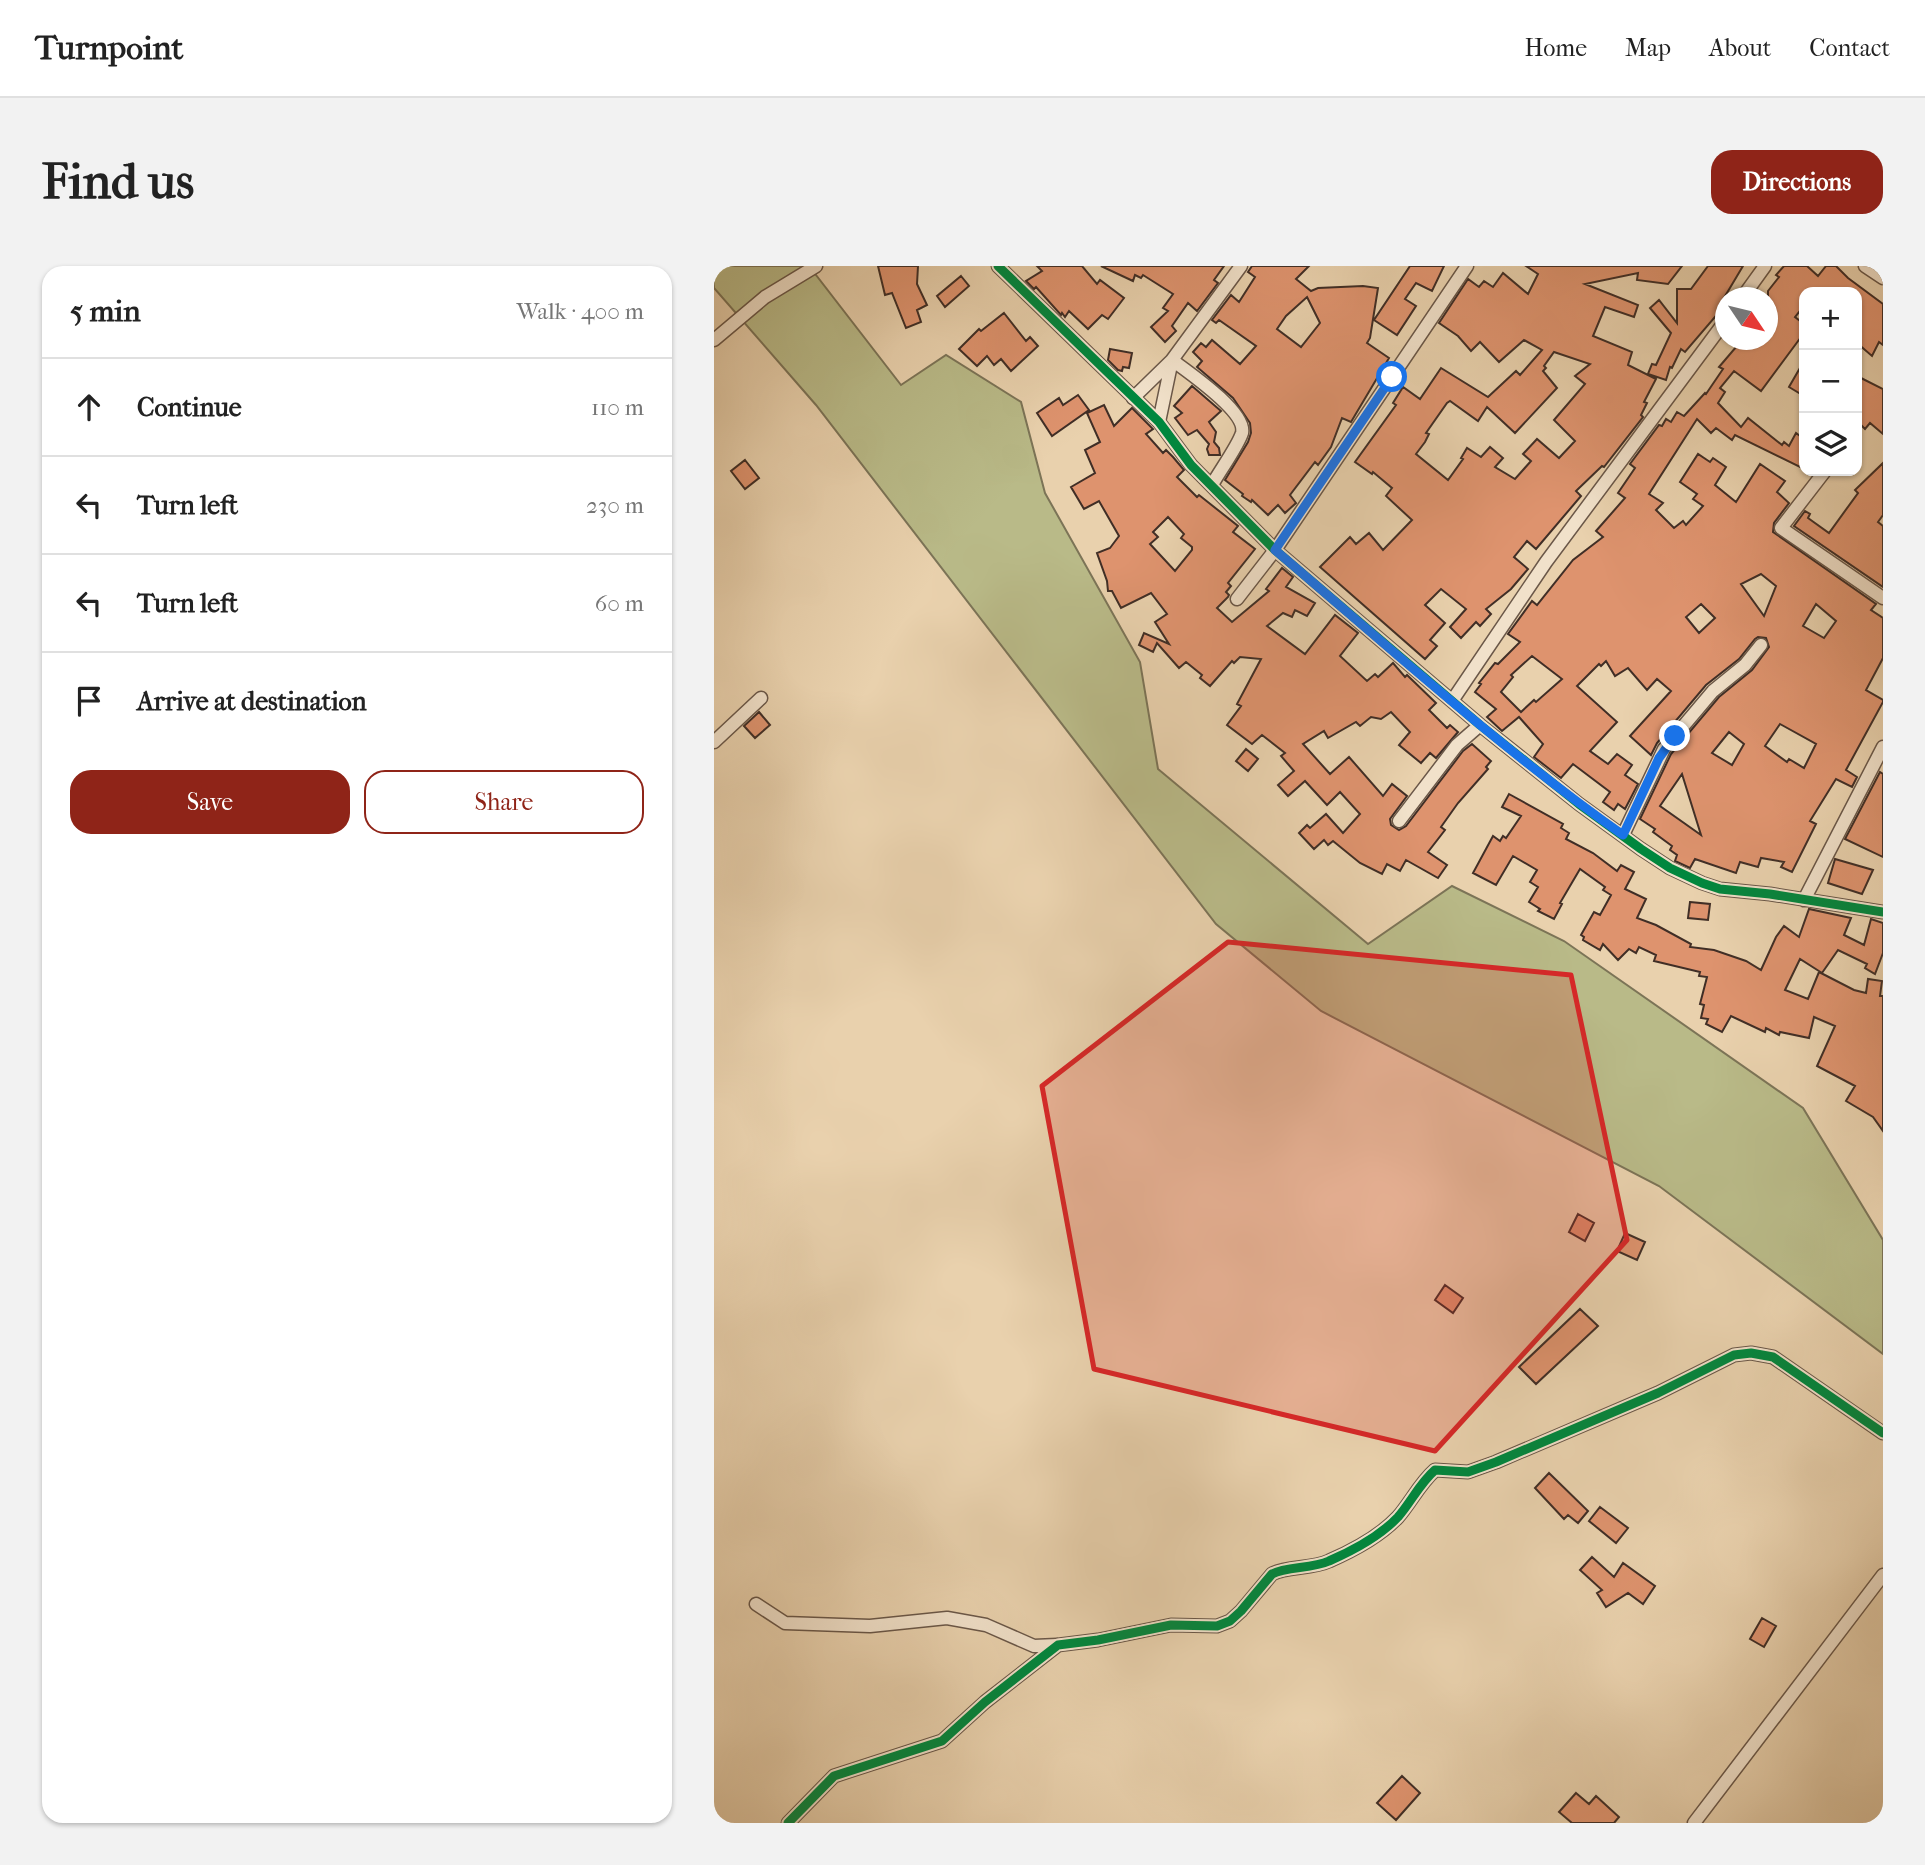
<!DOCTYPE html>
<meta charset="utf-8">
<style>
body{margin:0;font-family:"IM FELL French Canon",serif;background:#f2f2f2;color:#222}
.controls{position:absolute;right:21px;top:21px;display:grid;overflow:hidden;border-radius:14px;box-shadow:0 2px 5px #0004}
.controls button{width:63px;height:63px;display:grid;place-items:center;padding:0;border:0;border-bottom:2px solid #e0e0e0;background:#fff;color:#222;font:35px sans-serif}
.compass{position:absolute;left:1001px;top:21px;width:63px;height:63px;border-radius:50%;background:#fff;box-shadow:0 2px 5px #0004;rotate:125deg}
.stop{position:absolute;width:21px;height:21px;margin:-16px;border:5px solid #1a73e8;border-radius:50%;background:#fff}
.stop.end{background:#1a73e8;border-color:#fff;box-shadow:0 2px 7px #0008}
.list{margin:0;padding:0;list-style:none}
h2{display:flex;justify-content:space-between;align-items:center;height:91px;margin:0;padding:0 28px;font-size:30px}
h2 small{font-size:23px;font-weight:400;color:#767676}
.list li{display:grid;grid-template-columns:46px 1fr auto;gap:21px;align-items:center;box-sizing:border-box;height:98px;padding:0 28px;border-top:2px solid #e0e0e0}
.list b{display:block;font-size:26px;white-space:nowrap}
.list em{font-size:23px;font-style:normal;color:#767676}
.actions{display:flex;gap:14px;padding:21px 28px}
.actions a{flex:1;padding:16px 0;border:2px solid #8f2418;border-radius:21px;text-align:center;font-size:24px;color:#8f2418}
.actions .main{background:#8f2418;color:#fff}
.icon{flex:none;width:38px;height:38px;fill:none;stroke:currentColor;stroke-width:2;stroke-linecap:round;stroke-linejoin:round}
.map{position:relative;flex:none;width:1169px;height:1557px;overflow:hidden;border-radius:21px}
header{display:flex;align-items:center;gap:42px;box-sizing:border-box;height:98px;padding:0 35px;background:#fff;border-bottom:2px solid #e0e0e0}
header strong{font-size:33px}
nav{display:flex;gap:38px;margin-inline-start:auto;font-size:24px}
.intro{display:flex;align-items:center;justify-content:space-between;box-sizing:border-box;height:168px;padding:0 42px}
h1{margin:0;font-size:49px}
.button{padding:18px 32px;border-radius:21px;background:#8f2418;color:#fff;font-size:24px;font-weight:700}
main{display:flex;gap:42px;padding:0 42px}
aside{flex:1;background:#fff;border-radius:21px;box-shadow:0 2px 5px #0004}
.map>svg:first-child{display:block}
.green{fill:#b9ba88;stroke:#7c7457;stroke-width:2}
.building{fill:#de936e;stroke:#402e26;stroke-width:2;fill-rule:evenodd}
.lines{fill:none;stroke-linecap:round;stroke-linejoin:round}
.street-casing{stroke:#6a5748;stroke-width:15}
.street{stroke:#f1e1ca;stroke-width:12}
.cycleway-casing{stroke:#f1e1ca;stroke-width:13}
.cycleway{stroke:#00873e;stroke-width:9}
.route{stroke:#1a73e8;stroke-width:9}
.marked{fill:#d62828;fill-opacity:0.2;stroke:#d62828;stroke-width:5;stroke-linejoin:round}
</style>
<header>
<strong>Turnpoint</strong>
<nav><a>Home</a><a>Map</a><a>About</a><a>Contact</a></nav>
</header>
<div class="intro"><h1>Find us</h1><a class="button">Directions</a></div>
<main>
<aside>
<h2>5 min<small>Walk · 400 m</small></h2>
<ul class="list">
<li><svg class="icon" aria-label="ahead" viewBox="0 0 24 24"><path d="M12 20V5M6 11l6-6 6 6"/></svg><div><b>Continue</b></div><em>110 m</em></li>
<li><svg class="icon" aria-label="left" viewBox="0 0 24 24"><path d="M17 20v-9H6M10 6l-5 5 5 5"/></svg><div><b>Turn left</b></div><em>230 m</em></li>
<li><svg class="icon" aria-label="left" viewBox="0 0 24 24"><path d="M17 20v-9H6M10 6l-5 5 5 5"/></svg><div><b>Turn left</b></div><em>60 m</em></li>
<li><svg class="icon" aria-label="arrive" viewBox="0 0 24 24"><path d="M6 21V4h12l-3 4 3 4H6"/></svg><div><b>Arrive at destination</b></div></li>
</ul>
<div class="actions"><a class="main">Save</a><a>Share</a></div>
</aside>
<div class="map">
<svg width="1169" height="1557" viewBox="0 0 1169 1557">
<rect width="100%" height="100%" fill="#e9d1ad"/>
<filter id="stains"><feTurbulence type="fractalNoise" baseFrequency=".00286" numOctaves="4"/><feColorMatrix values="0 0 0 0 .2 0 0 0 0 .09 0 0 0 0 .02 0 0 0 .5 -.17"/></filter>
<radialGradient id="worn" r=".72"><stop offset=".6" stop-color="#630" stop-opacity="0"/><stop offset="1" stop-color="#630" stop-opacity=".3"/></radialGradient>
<path class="green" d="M0,0h95l92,119 45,-30 75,47 24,91 95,169 18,107 210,175 84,-58 112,55 239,167 80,132v114l-224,-168 -338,-175 -105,-87 -400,-519 -102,-117z"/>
<path class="building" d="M164,0h40l-1,18 10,21 -10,5 4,12 -15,6 -14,-35 -7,2z
M323,0h45l15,18 3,-4 24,18 -16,21 -6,-4 -14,14 -19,-18 -4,6 -3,-4 -1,2 -25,-28 -2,2 -8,-8 16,-10z
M387,0h123l-10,14 4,3 -21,28 -9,-8 -16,23 4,5 -11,11 -14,-15 17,-16 -5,-3 10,-14 -30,-19 -2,3 -6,-3 -2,6z
M538,0h57l-13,13 15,12 7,-3 45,-2 15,2 -8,50 -3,5 22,15 -38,64 -9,-4 -11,29 -13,18 -3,-3 -25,33 6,8 -11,10 -7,-8 -10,10 -16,-15 -1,2 -9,-6 1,-2 -18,-14 23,-38 3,-9 -1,-10 -17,-25 -36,-31 5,-6 -9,-9 8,-9 5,4 6,-7 28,24 16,-18 -37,-26 -3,3 -4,-3 19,-25 8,7 16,-25 -7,-5zM593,31l13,26 -19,24 -24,-18 9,-13z
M696,0h34l-12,25 -16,-8 -11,16 11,7 -19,29 -23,-15z
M812,0h156l-14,18 -31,-4 1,-7 -53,11 53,21 -4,12 -29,-10 -12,29 39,16 -4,13 28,14 -12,23 3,1 -6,12 2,2 -39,50 -2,-1 -26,25 5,5 -45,53 -9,-8 -13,16 14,12 -17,20 -25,20 5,5 -11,12 -4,-4 -15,16 -11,-11 16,-18 -25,-20 -16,16 20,18 -15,17 7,6 -12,13 -105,-92 30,-30 6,7 13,-11 14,17 29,-30 -26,-24 6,-8 -19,-16 -1,2 -17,-12 41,-57 -3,-2 10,-16 17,12 21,-31 47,29 28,-26 4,4 22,-25 -18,-10 -25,22 -19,-20 -9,9 -13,-15 -19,-13 29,-44 11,8 5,-6 9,6 10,-14 25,21 10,-20zM840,86l36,12 -15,12 10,8 -31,36 21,21 -16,17 -22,-19 -14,15 8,7 -16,18 -20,-12 8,-9 -13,-11 -9,10 -14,-9 -6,10 2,1 -15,21 -32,-26 9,-12 4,-8 -3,-1 21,-30 3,-2 28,20 9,-14 28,26 42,-45 -14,-17 3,-3 -2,-2z
M994,0h35l-25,42 3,2 -36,42 -4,-3 -9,19 -2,-1 -4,13 -18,-6 4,-10 4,1 15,-32 -21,-25 9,-8 18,23v-34h14z
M1070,0h23l11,10 8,-10h10l12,12 35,26v41l-4,-3 -7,14 -15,-13v-51h-53v14l-9,11 9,7v9l-43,58 -27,-20 -14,17 5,4 -7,11 23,24 7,-9 34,27 2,-3 5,4 7,-13 8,6v19l-4,9 -65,-32 -3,5 -16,-12 -5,5 -14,-14 -48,75 14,9 -7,7 18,18 9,-7 3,4 17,-19 -10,-7 4,-5 -17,-12 18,-28 12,8 3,-4 13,9 -11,18 21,17 24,-38 25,17 -8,11 12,11 -15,20 -1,9 103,72 -5,6 12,8v40l-17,32 17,10v2l-37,68 11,7 -5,10 -16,-8 -26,42 6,3 -24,48 -11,-5 3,-5 -23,-4 -3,9 -18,-5 -4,11 -41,-14 -5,9 -15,-7 2,-6 -7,-5 2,-4 -19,-14 2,-3 -15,-10 31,-65 48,-57 33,-27 17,-23 -3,-9 -8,-1 -3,2 -16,20 -33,26 -49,58 -6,12 -21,-19 41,-45 -14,-12 -10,11 -19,-22 -13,8 -9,-15 -5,5 -2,-2 -22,22 40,36 -27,29 18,13 9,-10 15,11 -7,10 13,9 -13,25 -7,-5 -4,6 -11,-8 7,-10 -37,-28 -12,14 -27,-21 9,-13 -24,-27 -17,14 -15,-14 9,-8 -21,-17 6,-8 -2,-1 16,-20 3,1 22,-22 -12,-8 24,-33 5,4 36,-45 30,-23 -7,-6 29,-33 -7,-5 17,-25 -5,-4 29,-39 3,1 4,-7 5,3 6,-10 7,4 21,-23 1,1 17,-25 -4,-2 23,-27h26v-49l11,-14 -3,-2zM1047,308l15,12 -12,30 -23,-32zM987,338l14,14 -16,15 -13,-16zM1102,338l20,17 -12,17 -21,-12zM818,390l30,23 -26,23 -2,-2 -13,12 -20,-20 12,-15 -2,-2zM1066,458l36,20 -12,24 -15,-9 -2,3 -22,-16zM1015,466l15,12 -12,21 -20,-12zM968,508l19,61 -41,-29z
M247,10l8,10 -24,21 -8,-11z
M290,47l22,28 4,-4 8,9 -27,25 -10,-12 -7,6 -7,-9 -10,10 -18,-17 20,-20 2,2z
M396,83l22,4 -3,15 -6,-1 -1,4 -4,-1 -10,-10z
M1090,95v35l-15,-9z
M1147,112l22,11v45l-13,-11 -5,6 -8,-8v-35z
M478,120l29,25 -12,11 7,10 -2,10 5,6 1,7h-11l-2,-6 2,-5 -12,-14 -9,5 -13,-17 7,-5 -8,-7z
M364,129l11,15 -37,26 -15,-23 22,-15 4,7z
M390,139l10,21 18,-18 21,21 -7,5 17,19 3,-3 7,7 11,13 -7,7 20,20 2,-2 39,31 -5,6 22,17 -27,34 3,3 -5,6 3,3 -1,2 -11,11 15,14 37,-31 -3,-2 16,-21 11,9 -7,10 29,16 -8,13 -12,-6 -3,7 -9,-4 -16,13 38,28 30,-39 23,18 -18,23 27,25 8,-7 3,3 15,-14 12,14 2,-2 29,28 -7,7 18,18 3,-3 8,7 -22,26 -6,-5 -9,10 -22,-18 11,-13 -19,-20 -10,7 -10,-2 -11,9 -4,-4 -28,16 -4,-7 -21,13 27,30 19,-17 34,39 9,-12 15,12 -17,23 1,6 8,5 7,-4 57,-75 9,-7 19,17 -5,6 2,2 -30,34 -17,24 4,3 -17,22 19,13 -9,13 -32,-18 -6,11 -13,-7 -5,10 -22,-11 -27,-22 -5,4 -4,-5 -10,9 -15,-16 8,-8 3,3 16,-14 17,19 17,-19 -20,-22 -13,13 -22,-24 -17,15 -10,-11 16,-14 -13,-15 4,-3 -23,-18 -10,9 -25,-19 14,-19 -4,-2 24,-45 -21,-2 -6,6 -2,-2 -22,25 -10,-8 2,-3 -16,-13 -7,6 -22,-25 -4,9 -14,-7 5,-12 25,11 -14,-22 12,-8 -16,-21 -30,15 -9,-17h-4l-1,-10 -10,-28 13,-5 9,-12 -20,-35 -15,8 -13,-22 24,-14 -10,-23 15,-8 -13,-29zM454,251l16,17 -3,4 11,9v3l-17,21 -25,-27 8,-7 -5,-5z
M31,194l14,18 -14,11 -14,-18z
M1169,197v52l-5,7 5,4v61l-89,-61 11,-15 5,3 -2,4 21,15 29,-40 -3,-3z
M45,446l11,13 -15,13 -11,-12z
M532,483l12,10 -10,12 -12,-10z
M1166,506l3,2v83l-38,-18z
M795,528l54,30 -2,4 8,5 -3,6 27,14 24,18 4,-6 13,7 -9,17 21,10 -9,19 19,7 35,19 -1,3 24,3 32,11 15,9 15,-33 8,-11 15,11 10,-28 42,9 -7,17 20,10 7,-26 12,4v30l-8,21 -10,-6 2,-4 -29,-14 -16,23 -22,-14 -15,31 23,9 11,-27 35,18 12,3 2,-14 14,2 -2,15h3v135l-10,-14 -27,-16 9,-15 -38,-20 18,-40 -21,-9 -5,21 -29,-6 -1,3 -13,-7 -1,4 -34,-16 -9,16 -16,-8 2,-5 -7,-1 3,-13 -4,-1 7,-27 -8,-1 1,-4 -46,-11 2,-6 -17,-8 -3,6 -7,-4 -11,11 -15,-16 -3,6 -17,-10 1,-3 -3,-2 13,-23 6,3 11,-20 -8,-5 2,-3 -25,-18 -20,34 2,1 -8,15 -16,-8 2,-2 -11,-7 9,-15 -8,-5 7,-12 -24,-14 -17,29 -23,-12 20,-37 7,5 3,-5 3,2 15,-22 -19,-9z
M1121,593l38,11 -11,24 -34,-11z
M976,636l20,2 -2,16 -20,-2z
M864,948l16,9 -9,18 -16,-9z
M911,967l20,9 -8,18 -20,-9z
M731,1019l18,13 -10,15 -18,-13z
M866,1043l18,17 -62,58 -17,-17z
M835,1207l39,38 -10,12 -10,-8 -4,4 -29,-31z
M886,1241l28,21 -12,15 -27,-22z
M878,1291l22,20 9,-14 32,23 -12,18 -15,-11 -22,14 -9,-14 5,-3 -22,-20z
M1048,1352l14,8 -12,21 -14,-8z
M688,1510l18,17 -24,27 -19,-17z
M862,1527l13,11 7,-8 23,21 -5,6h-42l-13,-11z"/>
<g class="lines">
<g class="street-casing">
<path id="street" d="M284,0l161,156 32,43 84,85 205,175 99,79 62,45 29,19 32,15 18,6 50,5 113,18
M1151,0l18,12
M1028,32l23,-32
M0,74l51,-43 51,-31
M419,132l39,-38c16,12 75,52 70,73 -4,13 -23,39 -30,52
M445,156l13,-62 69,-94
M1111,205l-44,57 102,70
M523,333l38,-49 192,-284
M738,435l94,-139 180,-242
M0,476l47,-44
M685,555l58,-76 23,-20
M909,569l41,-86 49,-58 32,-26 16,-20
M1090,634l79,-153
M42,1338l29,19 85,3 77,-8 39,7 48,21 23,-1
M74,1557l46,-47 108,-35 43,-39 73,-57 40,-5 73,-15 46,1 13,-5 11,-10 31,-37c14,-8 40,-5 57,-13 23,-10 52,-26 69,-44 13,-15 22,-34 37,-47l33,2 28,-10 162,-69 76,-38 17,-2 22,4 110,76
M980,1557l189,-248"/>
</g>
<use href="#street" class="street"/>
<g class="cycleway-casing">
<path id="cycleway" d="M284,0l161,156 32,43 84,85 205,175 99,79 62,45 29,19 32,15 18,6 50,5 113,18
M74,1557l46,-47 108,-35 43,-39 73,-57 40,-5 73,-15 46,1 13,-5 11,-10 31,-37c14,-8 40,-5 57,-13 23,-10 52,-26 69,-44 13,-15 22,-34 37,-47l33,2 28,-10 162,-69 76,-38 17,-2 22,4 110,76"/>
</g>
<use href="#cycleway" class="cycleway"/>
</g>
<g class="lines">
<path class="route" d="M678,111l-117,173c114,97 226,199 348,285l36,-77 16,-22"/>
</g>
<path class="marked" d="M514,676l343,33 56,265 -192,211 -341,-82 -52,-283z"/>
<rect width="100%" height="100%" filter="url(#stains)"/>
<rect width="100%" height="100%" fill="url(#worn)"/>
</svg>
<div class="controls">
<button>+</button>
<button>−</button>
<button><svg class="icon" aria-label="layers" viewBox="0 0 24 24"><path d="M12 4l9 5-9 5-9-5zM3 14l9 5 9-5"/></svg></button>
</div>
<svg class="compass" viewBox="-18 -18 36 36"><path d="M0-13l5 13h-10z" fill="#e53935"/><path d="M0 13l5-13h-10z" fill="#767676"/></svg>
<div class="stop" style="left:678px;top:111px"></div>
<div class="stop end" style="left:961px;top:470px"></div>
</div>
</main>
